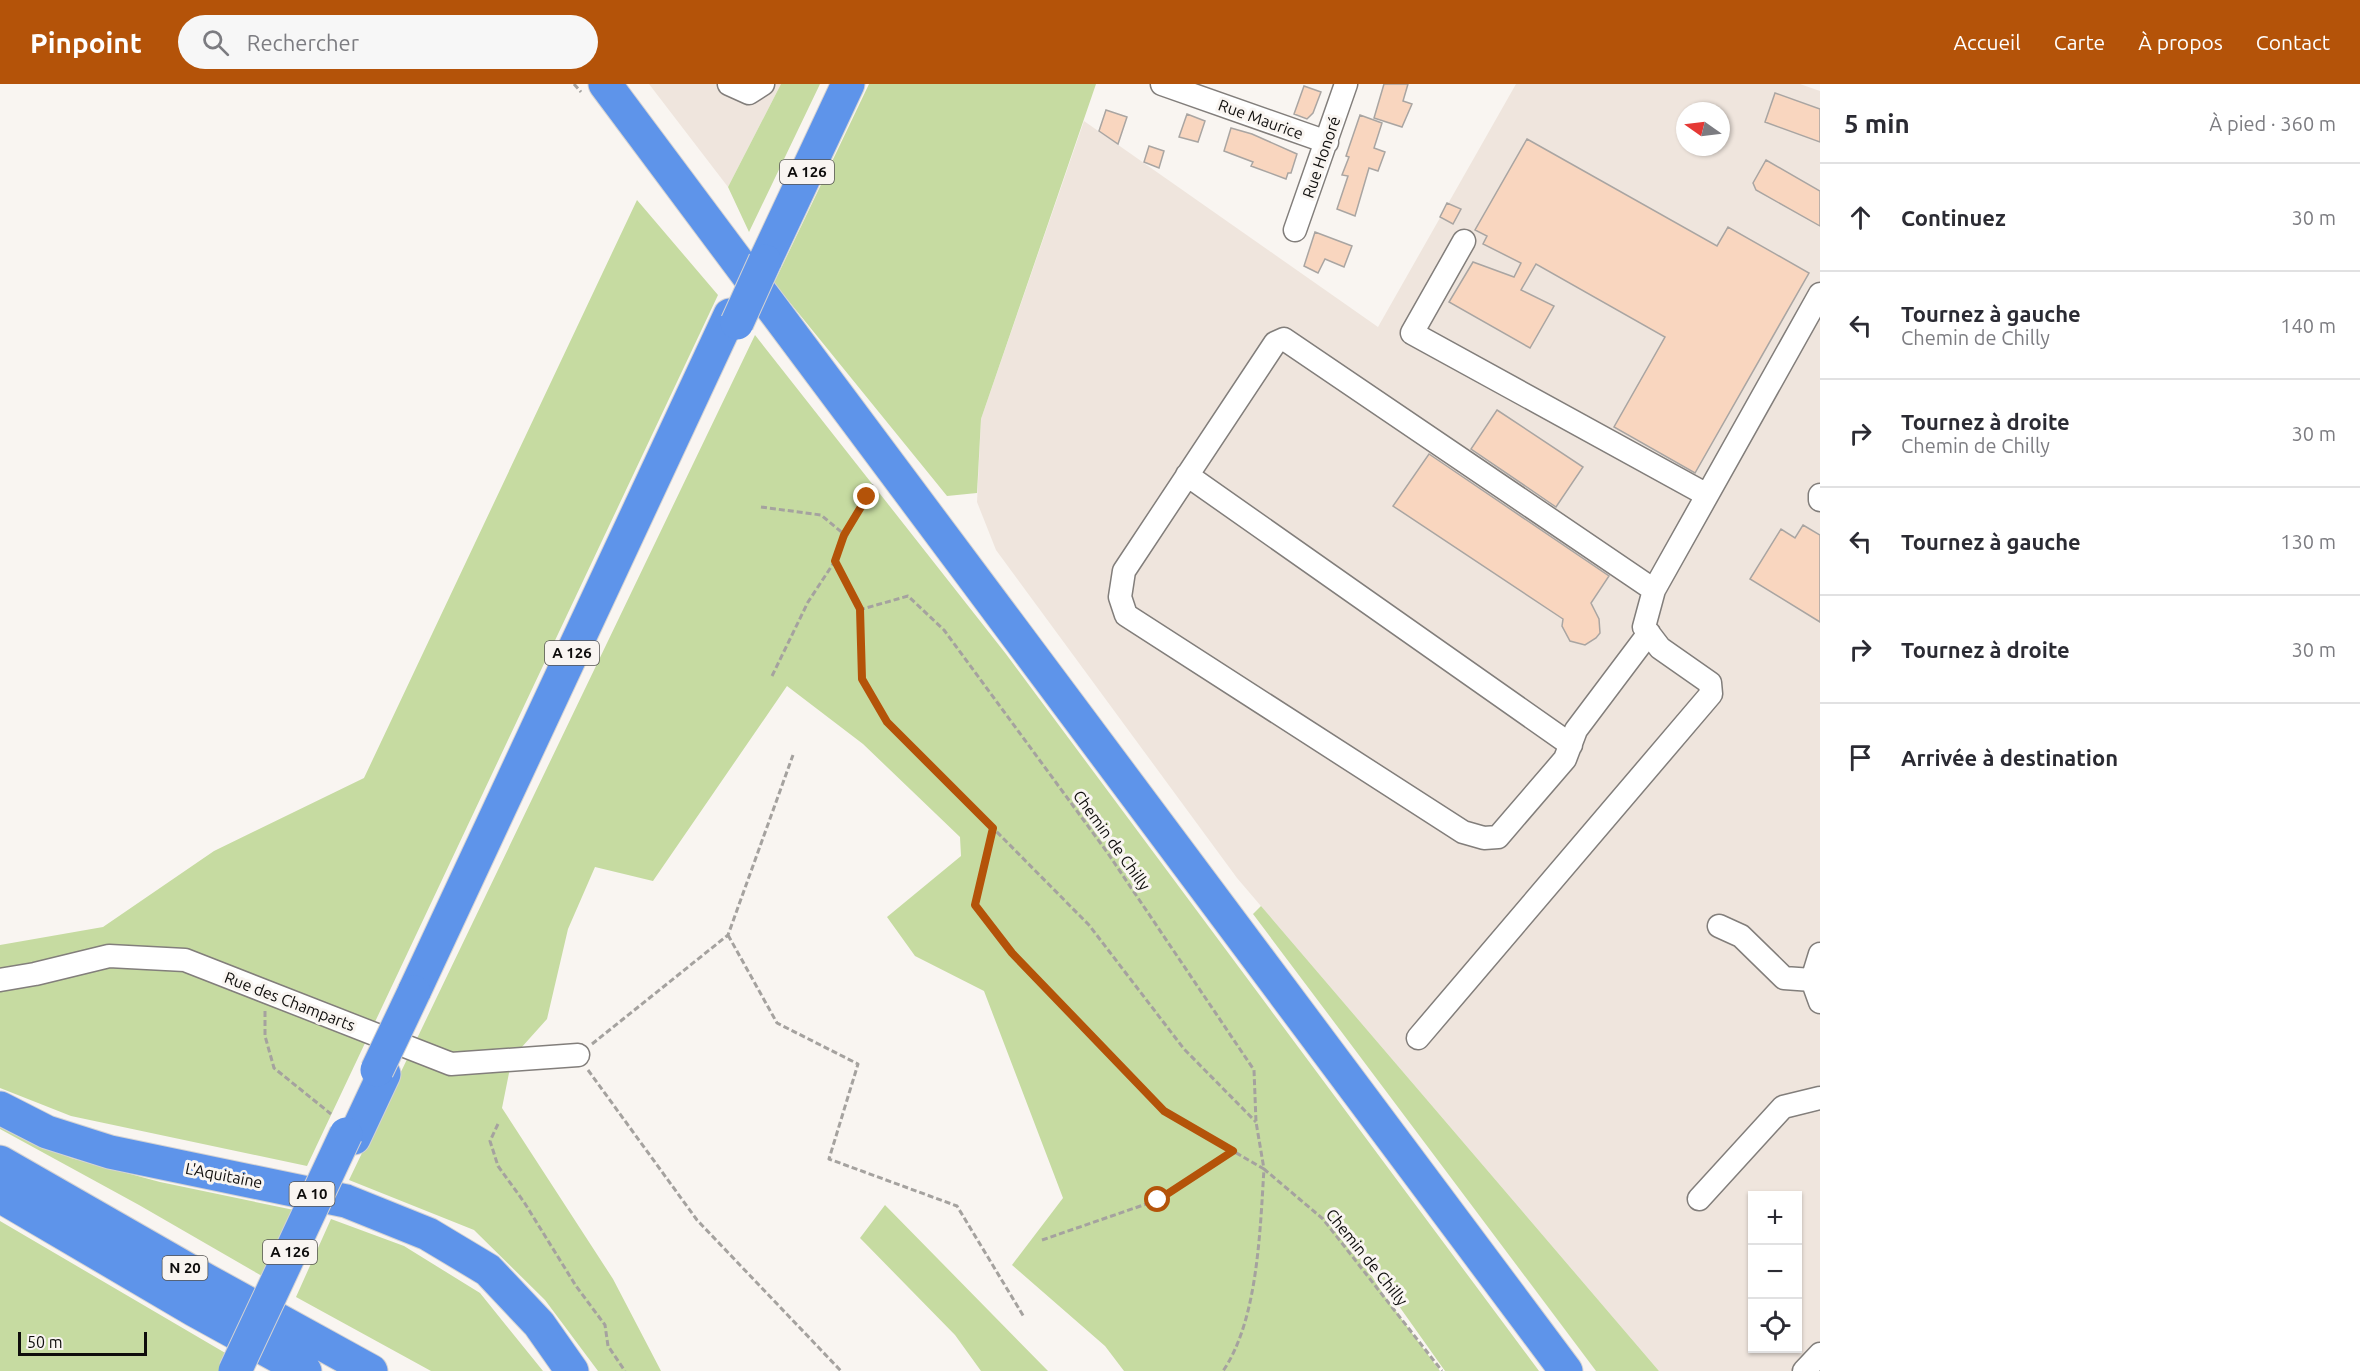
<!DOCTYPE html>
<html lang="fr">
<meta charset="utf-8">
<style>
body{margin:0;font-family:Ubuntu,sans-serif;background:#f7f7f7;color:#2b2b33}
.controls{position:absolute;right:18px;bottom:18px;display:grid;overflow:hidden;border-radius:0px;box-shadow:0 2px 4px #0004}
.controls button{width:54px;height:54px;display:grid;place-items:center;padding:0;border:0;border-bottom:2px solid #e1e1e2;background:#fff;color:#2b2b33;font:30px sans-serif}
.compass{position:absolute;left:1676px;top:18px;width:54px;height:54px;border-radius:50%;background:#fff;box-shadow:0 2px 4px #0004;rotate:284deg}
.scale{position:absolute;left:18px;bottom:15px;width:129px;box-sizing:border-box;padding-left:6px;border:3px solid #0e0d0c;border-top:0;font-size:16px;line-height:21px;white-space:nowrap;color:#0e0d0c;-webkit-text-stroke:4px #f9f5f1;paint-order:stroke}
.stop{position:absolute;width:18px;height:18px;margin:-14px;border:4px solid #b45309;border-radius:50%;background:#fff}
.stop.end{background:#b45309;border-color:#fff;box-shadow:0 2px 6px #0008}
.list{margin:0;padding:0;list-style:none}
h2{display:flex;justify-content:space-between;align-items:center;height:78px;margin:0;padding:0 24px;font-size:26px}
h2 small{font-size:20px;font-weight:400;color:#7c7c81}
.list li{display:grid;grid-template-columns:39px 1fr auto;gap:18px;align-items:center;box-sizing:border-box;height:108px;padding:0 24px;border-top:2px solid #e1e1e2}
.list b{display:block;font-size:22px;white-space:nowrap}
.list p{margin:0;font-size:20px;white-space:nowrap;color:#7c7c81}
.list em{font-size:20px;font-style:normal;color:#7c7c81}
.icon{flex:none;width:33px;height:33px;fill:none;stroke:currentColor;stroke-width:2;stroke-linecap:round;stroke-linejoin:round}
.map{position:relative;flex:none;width:1820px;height:1287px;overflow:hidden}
header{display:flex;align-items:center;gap:36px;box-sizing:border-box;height:84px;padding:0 30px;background:#b45309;color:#fff}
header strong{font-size:28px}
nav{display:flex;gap:33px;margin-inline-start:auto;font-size:21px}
.search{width:420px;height:54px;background:#f7f7f7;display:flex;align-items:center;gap:15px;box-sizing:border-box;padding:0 21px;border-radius:33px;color:#7c7c81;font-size:22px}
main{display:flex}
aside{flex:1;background:#fff}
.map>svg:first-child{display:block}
.built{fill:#efe5dd;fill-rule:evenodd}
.green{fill:#c6dba1}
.building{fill:#f9d6bf;stroke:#a9a5a2;stroke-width:1.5}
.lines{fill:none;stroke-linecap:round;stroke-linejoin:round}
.minor-casing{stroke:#827e7b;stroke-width:25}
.highway-casing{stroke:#d4d3d3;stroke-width:35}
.path{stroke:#a5a29f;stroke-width:3;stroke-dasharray:6 3;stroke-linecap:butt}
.minor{stroke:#fff;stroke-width:22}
.highway{stroke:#5e94ea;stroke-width:33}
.highway-bridge-casing{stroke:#d4d3d3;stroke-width:35;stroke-linecap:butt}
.highway-bridge{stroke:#5e94ea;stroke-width:33}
.route{stroke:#b45309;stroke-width:8}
.labels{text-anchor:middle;stroke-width:6;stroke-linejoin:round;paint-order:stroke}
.shield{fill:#f9f5f1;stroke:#545351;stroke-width:1.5}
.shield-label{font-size:15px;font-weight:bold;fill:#0e0d0c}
.street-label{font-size:16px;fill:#0e0d0c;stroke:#f9f5f1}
</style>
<header>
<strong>Pinpoint</strong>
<div class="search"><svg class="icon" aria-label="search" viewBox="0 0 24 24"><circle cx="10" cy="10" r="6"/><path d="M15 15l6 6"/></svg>Rechercher</div>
<nav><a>Accueil</a><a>Carte</a><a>À propos</a><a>Contact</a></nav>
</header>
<main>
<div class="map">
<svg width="1820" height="1287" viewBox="0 0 1820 1287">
<rect width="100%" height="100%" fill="#f9f5f1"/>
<path class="built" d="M649,0h132l-53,103z
M1516,0h284l20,7v1280h-161l-422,-493 -241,-328 -19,-48 4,-83 103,-298 294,206zM1685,27h36v36h-36zM1752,1112h46v152h-46z"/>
<path class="green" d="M781,0h39l-71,148 -21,-45z
M869,0h227l-115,335 -4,74 -30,3 -173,-213z
M637,116l81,95 -411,871 -236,-50 -71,-28v-143l103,-18 111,-76 150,-73z
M755,251l251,319 533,717h-94l-112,-158 50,81 57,77h-316l-19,-25 -93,-81 51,-67 -79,-207 -69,-35 -28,-39 74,-61 -1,-19 -97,-93 -76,-58 -134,195 -58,-14 -27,62 -21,90 -35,39 -10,50 111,171 48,92h-63l-53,-71 -71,-70 -125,-50z
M1261,822l398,465h-63l-343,-457z
M0,1043l71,31 89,24 134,28 -32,66 -123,-71 -139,-76z
M885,1121l163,166h-67l-26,-36 -95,-97z
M331,1135l73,27 76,47 63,78h-112l-135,-74z
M0,1137l227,133 -7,17h-220z"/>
<path class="building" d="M1384,0h24l-5,17 9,3 -10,23 -28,-9z
M1304,2l17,6 -8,21 -6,6 -13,-5z
M1775,9l45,16v33l-55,-20z
M1106,26l21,7 -9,27 -19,-13z
M1187,30l18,7 -7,21 -19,-5z
M1360,31l22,8 -8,25 11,4 -7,19 -9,-3 -14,48 -18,-7 11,-33 -6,-1 7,-18 -3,-1z
M1231,44l21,6 45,20 -6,19h-3l-2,6 -35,-13 2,-4 -29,-11z
M1527,55l190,107 11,-19 81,46 -114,200 -81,-46 51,-90 -129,-73 -15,26 33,16 -24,42 -81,-46 24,-40 41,15 7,-14 -38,-19 4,-8 -12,-6z
M1149,62l15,5 -5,17 -15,-6z
M1766,76l54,31v35l-64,-36 -3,-7z
M1447,119l14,6 -8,15 -13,-7z
M1315,148l37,14 -8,21 -19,-8 -7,14 -14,-7z
M1497,326l86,57 -27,40 -85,-58z
M1429,370l180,122 -18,27 8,16 1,14 -4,5 -11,7 -15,-4 -8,-15 1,-7 -170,-113z
M1803,441l17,10v87l-70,-43 31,-50 14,9z"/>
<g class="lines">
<g class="minor-casing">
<path id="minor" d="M729,0l20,9 14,-9
M1162,0l165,58
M1295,146l51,-146
M1464,157l-52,92 295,162
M1187,391l384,270
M1820,411v5
M1649,549l-73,97 -11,29 -67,78 -14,1 -21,-6 -337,-217 -6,-18 4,-26 151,-228 9,-4 370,251
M1719,842l22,10 43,42 28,2
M1820,870l-8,26 8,22
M0,896l35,-6 74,-18 76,4 266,104 127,-9
M1418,954l293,-344 -1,-11 -50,-35 -16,-21 10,-37 166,-296
M1699,1115l84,-92 37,-9
M1804,1287l16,-17"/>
</g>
<g class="highway-casing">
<path id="highway" d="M605,0l961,1287
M765,177l83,-177
M414,908l316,-677
M0,1024l47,24 63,20 236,49 82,33 60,36 51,54 33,47
M354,1054l30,-64
M0,1078l206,118 165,91
M0,1112l194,114 111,61"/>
</g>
<path class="path" d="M574,0l7,8
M872,400c-9,27 -27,50 -37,77l24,49 3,69 25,42 202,204 95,124 72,73
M761,423l60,8 24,20
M859,526l49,-14 36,34 163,222 147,218 2,52 8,47 59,50 119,152
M772,592l36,-74 27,-41
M993,745l-18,76 37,48 152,158 100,58c-4,61 -6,151 -41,202
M728,851l49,88 81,41 -29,95 128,47 67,111
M265,927v25l9,32 57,46
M592,960l136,-109 65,-180
M588,986l109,150 144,151
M498,1040l-8,17 8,25 26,36 52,84 29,39 3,21 17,25
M1042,1156l116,-40 75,-49"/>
<use href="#minor" class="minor"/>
<use href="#highway" class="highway"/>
<g class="highway-bridge-casing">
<path id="highway-bridge" d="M737,239l28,-62
M377,986l37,-78
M235,1287l111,-237"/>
</g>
<use href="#highway-bridge" class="highway-bridge"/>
</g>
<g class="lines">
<path class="route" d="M867,413l-23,38 -9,26 25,48 2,70 25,43 106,106 -18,77 37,48 152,158 69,40 -75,49"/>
</g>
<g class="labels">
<g class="shield">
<rect x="780" y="76" width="54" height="24" rx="4.5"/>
<rect x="545" y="557" width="54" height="24" rx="4.5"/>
<rect x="289.5" y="1098" width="45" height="24" rx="4.5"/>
<rect x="263" y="1156" width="54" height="24" rx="4.5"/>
<rect x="162.5" y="1172" width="45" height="24" rx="4.5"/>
</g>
<g class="shield-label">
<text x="807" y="93">A 126</text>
<text x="572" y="574">A 126</text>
<text x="312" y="1115">A 10</text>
<text x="290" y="1173">A 126</text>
<text x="185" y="1189">N 20</text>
</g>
<g class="street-label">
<text transform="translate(1261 35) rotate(20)" y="6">Rue Maurice</text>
<text transform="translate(1321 73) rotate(-71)" y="6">Rue Honoré</text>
<text transform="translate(1112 756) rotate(54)" y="6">Chemin de Chilly</text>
<text transform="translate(290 917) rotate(21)" y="6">Rue des Champarts</text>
<text transform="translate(224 1091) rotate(11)" y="6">L'Aquitaine</text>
<text transform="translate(1367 1173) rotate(51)" y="6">Chemin de Chilly</text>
</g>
</g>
</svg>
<div class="controls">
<button>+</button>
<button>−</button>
<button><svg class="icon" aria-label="locate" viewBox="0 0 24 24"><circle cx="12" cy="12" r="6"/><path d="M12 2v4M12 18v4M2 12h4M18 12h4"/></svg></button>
</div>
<svg class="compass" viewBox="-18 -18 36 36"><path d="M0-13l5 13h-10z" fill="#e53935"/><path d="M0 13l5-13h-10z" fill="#7c7c81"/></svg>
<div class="scale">50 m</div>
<div class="stop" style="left:1158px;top:1116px"></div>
<div class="stop end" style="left:867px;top:413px"></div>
</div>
<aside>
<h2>5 min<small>À pied · 360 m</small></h2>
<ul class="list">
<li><svg class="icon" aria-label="ahead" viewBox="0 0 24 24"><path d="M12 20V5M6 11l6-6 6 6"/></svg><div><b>Continuez</b></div><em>30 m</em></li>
<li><svg class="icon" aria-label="left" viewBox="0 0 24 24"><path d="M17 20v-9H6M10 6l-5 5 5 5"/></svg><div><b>Tournez à gauche</b><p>Chemin de Chilly</p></div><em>140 m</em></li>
<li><svg class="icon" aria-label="right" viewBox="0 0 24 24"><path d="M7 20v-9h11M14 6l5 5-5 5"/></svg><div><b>Tournez à droite</b><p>Chemin de Chilly</p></div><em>30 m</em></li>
<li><svg class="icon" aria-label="left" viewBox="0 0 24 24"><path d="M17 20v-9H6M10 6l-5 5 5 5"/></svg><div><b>Tournez à gauche</b></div><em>130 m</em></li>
<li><svg class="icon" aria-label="right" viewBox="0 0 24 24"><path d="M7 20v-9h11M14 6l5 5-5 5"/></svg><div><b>Tournez à droite</b></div><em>30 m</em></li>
<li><svg class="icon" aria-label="arrive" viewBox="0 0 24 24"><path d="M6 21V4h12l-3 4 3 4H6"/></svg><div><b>Arrivée à destination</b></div></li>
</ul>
</aside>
</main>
